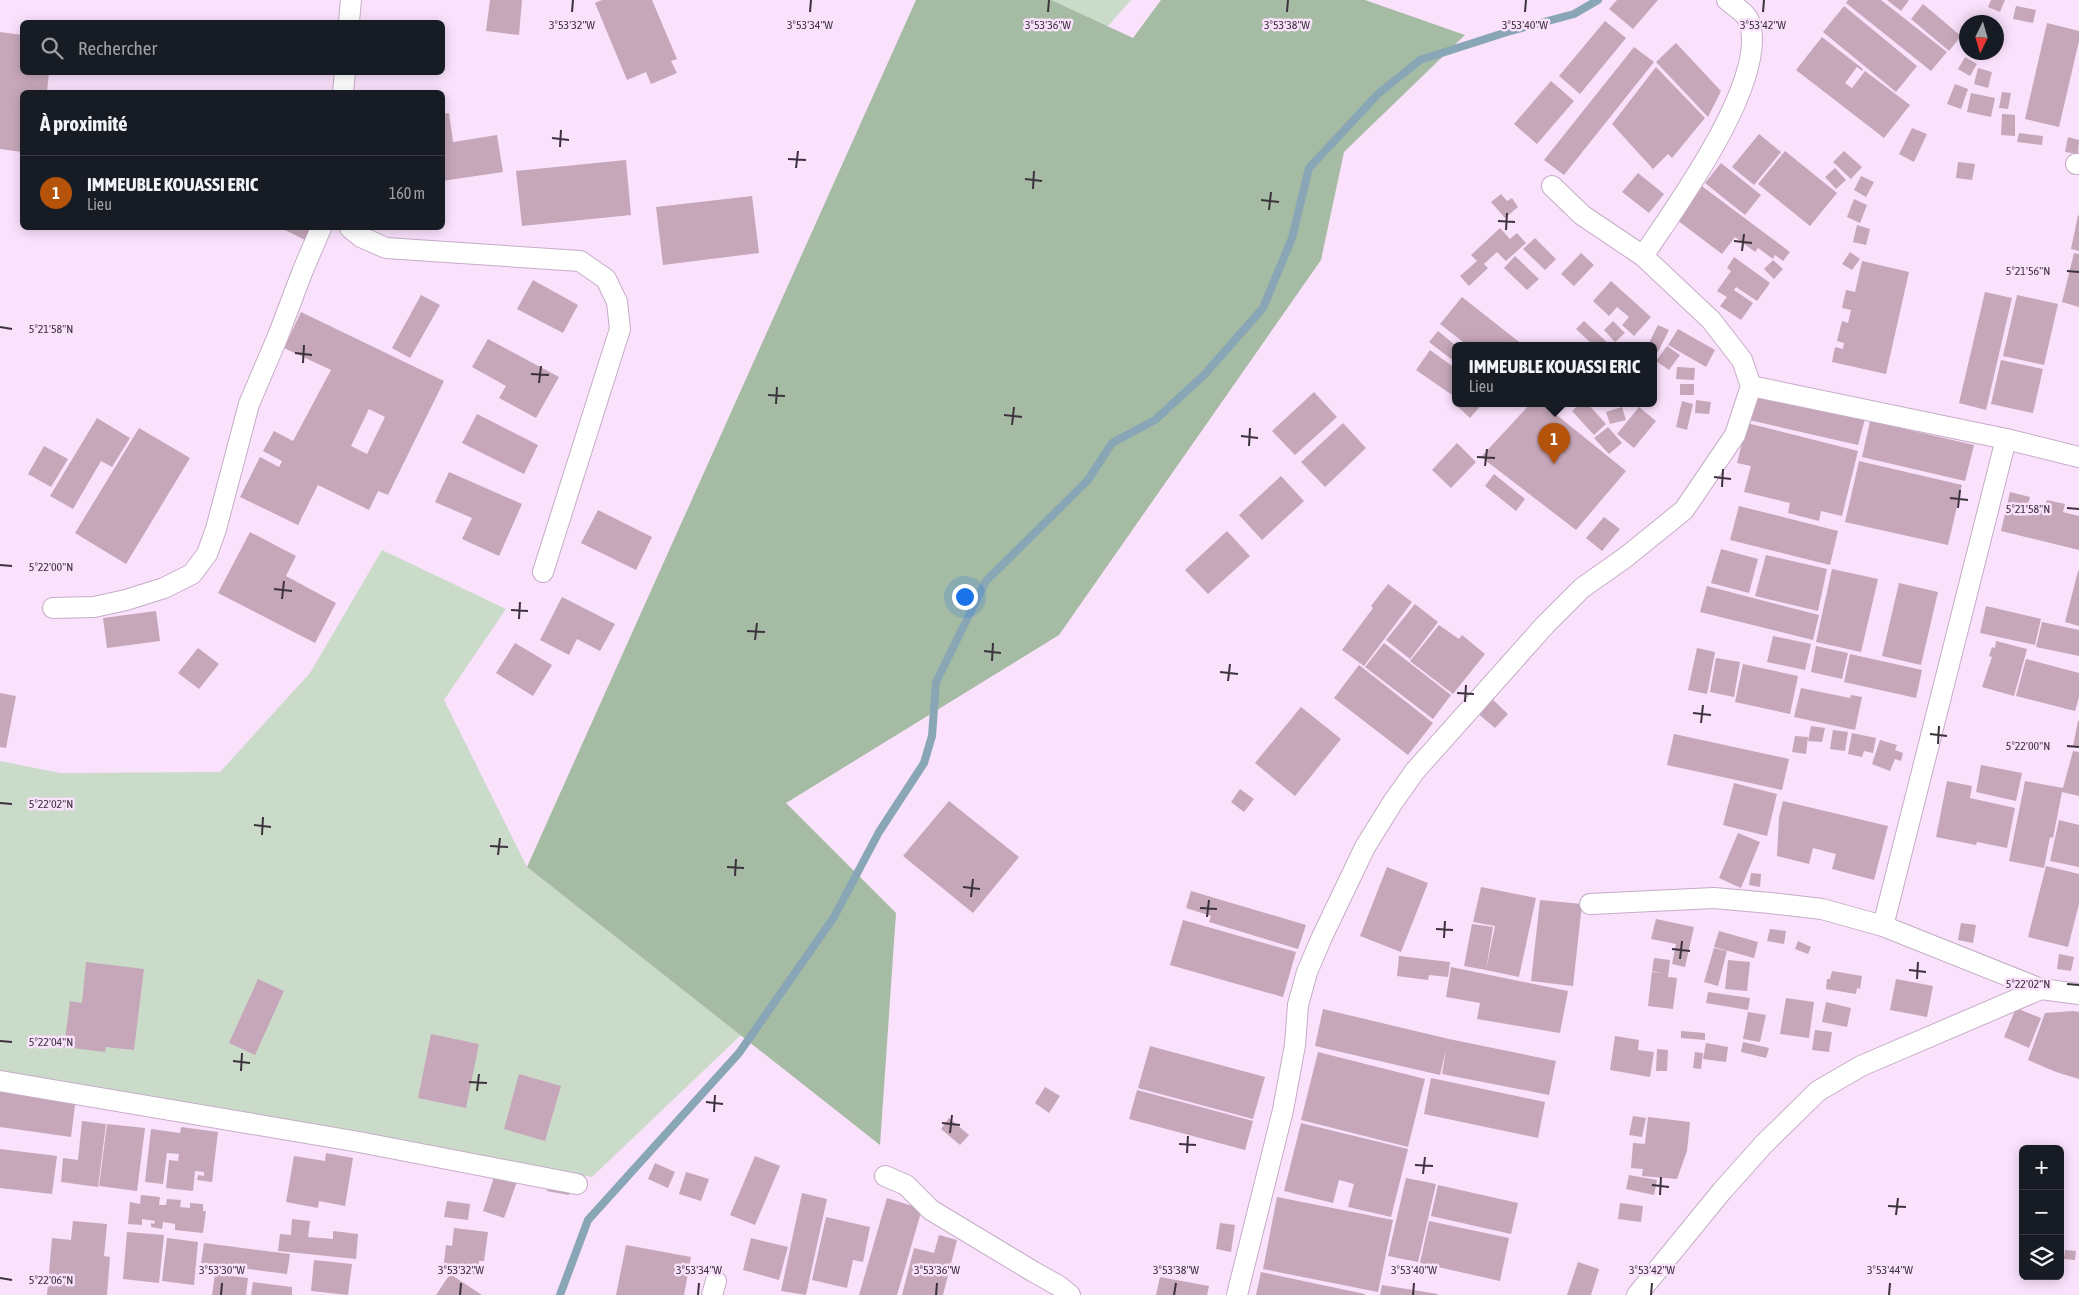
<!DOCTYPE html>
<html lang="fr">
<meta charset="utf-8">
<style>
body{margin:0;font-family:"Asap Condensed",sans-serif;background:#20242c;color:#f1f3f6}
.controls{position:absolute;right:15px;bottom:15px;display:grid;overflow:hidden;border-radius:8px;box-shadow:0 2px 12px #0003}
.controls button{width:45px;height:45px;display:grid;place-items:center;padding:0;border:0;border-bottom:1px solid #363941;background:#171b24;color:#f1f3f6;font:25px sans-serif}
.compass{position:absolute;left:1959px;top:15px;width:45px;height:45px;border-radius:50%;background:#171b24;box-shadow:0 2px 12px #0003;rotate:185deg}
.you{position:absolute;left:964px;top:596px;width:18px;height:18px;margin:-12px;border:4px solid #fff;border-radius:50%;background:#1a73e8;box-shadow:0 0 0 8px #1a73e833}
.badge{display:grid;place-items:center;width:32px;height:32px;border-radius:50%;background:#b45309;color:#fff;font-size:16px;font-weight:700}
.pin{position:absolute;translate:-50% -41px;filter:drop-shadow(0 1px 2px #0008)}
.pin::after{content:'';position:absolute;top:26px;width:18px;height:15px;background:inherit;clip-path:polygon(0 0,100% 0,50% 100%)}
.popup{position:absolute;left:1452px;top:342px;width:205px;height:65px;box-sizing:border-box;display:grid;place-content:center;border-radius:8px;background:#171b24;filter:drop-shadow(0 1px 4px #0005);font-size:16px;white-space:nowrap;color:#9ea1a6}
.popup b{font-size:19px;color:#f1f3f6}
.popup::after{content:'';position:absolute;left:50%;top:100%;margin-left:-10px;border:10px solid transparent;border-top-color:#171b24}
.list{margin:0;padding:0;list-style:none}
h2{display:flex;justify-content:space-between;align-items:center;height:65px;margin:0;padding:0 20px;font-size:21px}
h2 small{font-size:16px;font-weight:400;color:#9ea1a6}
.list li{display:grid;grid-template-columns:32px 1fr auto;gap:15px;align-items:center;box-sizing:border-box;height:75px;padding:0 20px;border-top:1px solid #363941}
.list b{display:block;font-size:19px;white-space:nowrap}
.list p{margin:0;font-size:16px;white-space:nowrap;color:#9ea1a6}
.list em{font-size:16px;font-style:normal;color:#9ea1a6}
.icon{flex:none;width:28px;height:28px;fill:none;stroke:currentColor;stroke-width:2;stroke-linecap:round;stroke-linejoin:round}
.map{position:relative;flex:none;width:2079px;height:1295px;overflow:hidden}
.search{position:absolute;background:#171b24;box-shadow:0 2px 12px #0003;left:20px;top:20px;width:425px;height:55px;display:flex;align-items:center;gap:12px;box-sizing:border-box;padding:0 18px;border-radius:8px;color:#9ea1a6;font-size:19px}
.panel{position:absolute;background:#171b24;box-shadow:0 2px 12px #0003;left:20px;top:90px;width:425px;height:140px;border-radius:8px}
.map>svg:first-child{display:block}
.green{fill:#cbdbca}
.forest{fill:#a6bba4}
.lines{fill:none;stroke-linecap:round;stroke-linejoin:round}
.stream{stroke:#88a6b5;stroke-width:8}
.building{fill:#c6a7b9;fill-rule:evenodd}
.minor-casing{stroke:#c5adc7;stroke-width:22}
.minor{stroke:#fff;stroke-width:20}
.ticks{fill:none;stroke:#3c323d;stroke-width:2}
.ticks-label{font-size:12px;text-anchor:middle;fill:#3c323d;stroke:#fae1fc;stroke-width:5;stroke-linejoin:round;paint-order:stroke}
</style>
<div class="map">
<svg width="2079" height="1295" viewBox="0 0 2079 1295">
<rect width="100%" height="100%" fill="#fae1fc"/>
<path class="green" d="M979,0h152l-23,26z
M382,550l124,59 -62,91 83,167 214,168 -149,142 -592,-105v-311l60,12 160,-1 90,-99z"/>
<path class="forest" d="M916,0h135l82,38 28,-38h204l100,35 -121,117 -23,108 -262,375 -273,168 110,110 -16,232 -353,-278z"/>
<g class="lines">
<path class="stream" d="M560,1295l28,-75 151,-167 95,-136 45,-85 45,-69 8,-27 4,-54 50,-101 102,-101 24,-37 43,-23 49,-45 59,-67 29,-70 17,-70 69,-74 42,-34 87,-28 67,-18 24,-14"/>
</g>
<path class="building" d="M490,0h32l-3,35 -33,-4z
M602,0h50l25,59 -6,2 6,12 -26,11 -5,-12 -19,8 -32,-77z
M1617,0h41l-25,29 -24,-20z
M1848,0h33l66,52 -16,19 -85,-68z
M1887,0h22l-8,11z
M1991,0h14l-5,12 -12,-5z
M1923,4l38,32 -12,15 -38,-32z
M1844,6l73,60 -21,26 -73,-60z
M2016,6l20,4 -3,13 -20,-4z
M1605,21l21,17 -46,56 -21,-18z
M2047,23l32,8v10l-20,86 -34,-8z
M0,32l22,3v37h27l-2,20h-25v60l-22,-3z
M1822,37l41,32 -1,2 -5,-4 -12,16 7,5 13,-17 45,34 -26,33 -88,-68z
M1676,43l45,48 -13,26 -52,-55z
M1634,47l20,15 -90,113 -20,-15z
M1965,57l12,7 -7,12 -12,-7z
M1656,67l49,51 -33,40 -4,-4 -15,15 -41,-45z
M1978,68l14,4 -4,16 -14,-4z
M1551,81l23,20 -37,43 -23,-20z
M1955,84l13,5 -7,20 -14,-5z
M2002,92l9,1 -3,16 -9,-1z
M1971,93l24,5 -4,19 -24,-5z
M449,113l4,29 44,-7 6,37 -61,9v-67z
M2002,114l13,1v21l-14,-1z
M1912,128l15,6 -13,28 -15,-8z
M2019,133l24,3 -1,9 -25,-3z
M1759,134l22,18 -27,33 -22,-18z
M2068,137l11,3 -1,14 -13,-2z
M1785,151l52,42 -27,33 -52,-42z
M1844,151l18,16 -11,12 -18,-17z
M626,160l5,55 -109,11 -6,-55z
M1958,162l17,2 -3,16 -16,-2z
M1721,163l40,32 -16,20 -40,-32z
M1835,168l11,12 -10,9 -11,-12z
M1638,173l26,21 -15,19 -27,-21z
M1861,176l13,6 -8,15 -12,-7z
M1699,184l91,68 -7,9 -8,-6 -2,4 -15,-11 -3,4 -20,-15 -13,17 -49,-37z
M1501,194l6,7 5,-3 6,9 -13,11 -14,-16z
M752,196l7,57 -96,12 -7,-58z
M1854,199l13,6 -7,18 -13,-6z
M2078,215l1,1v35l-8,-2z
M1857,225l13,4 -4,16 -13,-3z
M281,228h30l-6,12z
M1500,228l10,11 7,-6 9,10 -20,18 -9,-9 -13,12 4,4 -19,18 -9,-10 17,-15 -6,-6z
M1535,238l21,21 -11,11 -22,-21z
M1850,252l10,7 -8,11 -10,-6z
M1581,253l13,12 -20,21 -13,-12z
M2074,253l5,1v53l-17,-5z
M1515,256l24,23 -12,11 -23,-22z
M1734,257l36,26 -13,18 -21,-14 -2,3 19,13 -12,17 -21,-14 7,-9 -10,-6 14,-20 -4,-3z
M1773,260l10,9 -9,10 -10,-10z
M1862,261l47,11 -23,102 -54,-12 3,-15 8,2 1,-6 -7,-2 5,-20 6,2 3,-13 -9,-2 4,-18 9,2z
M533,280l45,25 -15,28 -46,-24z
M1611,281l40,36 -17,19 -12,-11 7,-8 -12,-10 -8,9 -16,-15z
M1985,292l27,6 -26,112 -27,-7z
M421,295l19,10 -30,53 -18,-10z
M2017,295l41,9 -14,61 -41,-9z
M1462,297l61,48h-56l-27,-21z
M301,312l143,69 -56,114 -10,-4 -9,19 -51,-25 -20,40 -58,-28 20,-40 19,10 3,-6 -19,-10 11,-20 19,10 38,-71 -47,-22zM369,409l16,8 -18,37 -16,-8z
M1584,321l26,24h-17l-17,-16z
M1613,321l12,12 -10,9 -11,-12z
M1658,325l11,5 -11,22 -5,-2v-5h-5z
M1678,329l37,21 -9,17 -38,-22z
M1438,331l17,14v17l-26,-20z
M488,339l71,38 -23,41 -37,-20 7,-12 -34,-19z
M1667,346l13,9 -11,15 -13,-9z
M1430,350l25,18v29l-39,-27z
M2001,360l42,9 -10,44 -42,-9z
M1677,367l18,1 -1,12 -18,-1z
M1680,384h14v11h-14z
M1314,392l23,25 -42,38 -23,-24z
M1754,394l111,25 -7,26 -109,-25z
M1696,400l15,2 -2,12 -14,-1z
M1682,401l11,3 -6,26 -11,-3z
M1458,403h25l-13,15 -14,-13z
M1531,403h11l84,68 -50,59 -95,-73z
M1581,403h6l19,21 -12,11 -22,-24z
M1622,407l4,13 -16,4 -4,-12z
M1639,407l17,14 -22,27 -17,-14z
M477,414l61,31 -14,29 -62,-31z
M97,418l33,20 -18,29 -11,-6 -28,48 -23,-13z
M1870,421l104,24 -9,36 -103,-24z
M1343,423l23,25 -41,39 -24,-25z
M1747,423l111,28 -16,65 -21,-5 -2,10 -31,-8 2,-10 -46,-11 7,-26 -14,-3z
M1608,427l14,16 -13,11 -15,-16z
M139,428l51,30 -64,106 -51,-31z
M1457,443l19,19 -25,26 -19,-18z
M44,446l24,13 -17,28 -23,-13z
M1859,461l103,24 -14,60 -103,-23z
M449,472l73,32 -23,52 -37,-17 10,-21 -37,-16z
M1494,474l31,25 -9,12 -31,-25z
M1281,476l23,25 -42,39 -23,-25z
M2010,492l20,5 -2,7 17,4 2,-8 18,4 -2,8 16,4v34l-78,-19z
M1739,506l99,25 -8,34 -100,-25z
M598,510l54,27 -16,33 -55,-27z
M1604,517l16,12 -18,22 -16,-13z
M1227,531l23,25 -42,38 -23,-24z
M250,532l46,24 -10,20 50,27 -21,40 -97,-50z
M1721,549l37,10 -9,34 -38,-10z
M1766,555l61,14 -9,42 -63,-15z
M1832,569l46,10 -17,73 -45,-10z
M2078,571h1v55l-14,-4z
M1899,583l39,9 -17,73 -39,-9z
M1388,584l24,18 -48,64 -22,-16 31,-42 -2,-2z
M1707,586l112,29 -6,25 -113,-28z
M562,597l53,27 -15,27 -23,-12 -8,16 -29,-15z
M1415,604l23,18 -28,37 -24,-19z
M1986,606l55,13 -6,26 -55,-12z
M156,611l4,30 -53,7 -4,-30z
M2042,622l37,8v26l-43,-9z
M1439,625l20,14 3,-4 23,19 -32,40 -43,-33z
M1773,636l38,8 -6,26 -38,-8z
M1996,641l31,8 -13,47 -32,-9 10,-30 -3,-1 3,-9 3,1z
M515,643l37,22 -19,31 -37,-23z
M1384,643l67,52 -18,24 -68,-52z
M1816,646l32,7 -6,26 -31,-7z
M198,648l21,16 -20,25 -21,-16z
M1697,648l18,4 -8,42 -19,-4z
M1850,654l72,16 -6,28 -72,-16z
M1716,658l24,4 -6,35 -24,-5z
M2026,659l53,14v24l-4,14 -59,-15z
M1743,664l55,12 -8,38 -55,-12z
M1359,665l74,58 -25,32 -74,-57z
M1801,688l49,10 1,-3 11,2 -7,33 -61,-13z
M0,693l16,3 -10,52 -6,-1z
M1490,697l18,17 -13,14 -19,-16z
M1301,707l40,32 -46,57 -40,-33z
M2078,721h1v26l-6,-1z
M1811,726l14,2 -3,14 -14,-1z
M1833,730l15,2 -3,19 -15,-2z
M1852,733l24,5 -3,15 -9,-2 -2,6 -14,-3z
M1674,734l115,25 -7,31 -115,-25z
M1795,736l13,1 -2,17 -14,-2z
M1880,740l17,5 -2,5 8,3 -2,8 -6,-2 -5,12 -18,-7z
M2073,751l6,1v44l-17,-4 -9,46 -3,-1 -6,31 -35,-7 16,-80 38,7z
M1981,765l41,8 -6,28 -40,-9z
M1947,781l25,5 -2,12 45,10 -8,40 -30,-6 -1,3 -40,-8z
M1734,783l43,11 -10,42 -44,-11z
M1240,789l14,10 -10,13 -13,-10z
M949,801l70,56 -46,56 -70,-57z
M1783,801l105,25 -14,54 -42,-11 4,-15 -23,-6 -4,16 -32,-8 2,-39z
M2059,820l20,5v42l-29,-6z
M1738,833l22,9 -19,46 -22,-10z
M2046,866l33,8v30l-11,43 -40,-10z
M1387,867l41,16 -27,69 -41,-16z
M1751,873l10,1 -1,13 -11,-2z
M1481,887l55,11 -17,79 -33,-7 9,-44 -22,-4z
M1191,891l115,34 -8,24 -89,-27 2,-6 -25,-8z
M1540,900l42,4 -9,82 -42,-5z
M1656,919l38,8 -9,40 -13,-3 4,-20 -25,-5z
M1183,920l113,32 -13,45 -113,-32z
M1961,923l15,2 -3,18 -15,-3z
M1472,924l21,3 -7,43 -22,-4z
M1770,929l16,2 -2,13 -17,-3z
M1719,931l39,11 -4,16 -40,-11z
M1798,941l13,6 -3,7 -13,-5z
M1714,948l13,3 -9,35 -14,-4z
M2059,954l15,3 -3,14 -14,-2z
M1399,956l51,6 -2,15 -19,-2 -1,5 -31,-4z
M1654,958l16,2 -2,17 9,1 -4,31 -25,-3 4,-34 9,1 -9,-2z
M1728,960l22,2 -3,29 -22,-2z
M86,962l58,7 -10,81 -28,-3 -1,5 -41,-5 6,-46 12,2z
M1451,967l117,24 -8,42 -83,-14 3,-16 -34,-6z
M1832,971l30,5 -2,13 -3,-1 -1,6 -30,-5 1,-10h3z
M258,979l26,12 -29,64 -26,-12z
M1896,979l37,7 -6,31 -37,-7z
M1708,992l42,6 -2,12 -42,-7z
M1786,998l28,4 -5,36 -29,-4z
M1826,1002l25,6 -4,19 -25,-5z
M2016,1008l25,10 -12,30 -25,-11z
M1323,1009l126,30 107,22 -7,34 -107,-21 4,-24 -6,25 -125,-29z
M2073,1011l6,1v67l-23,-7 -28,-12 17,-47z
M1748,1012l18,3 -6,27 -17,-3z
M1815,1030l17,2 -3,20 -17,-2z
M1681,1031l24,2v7l-24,-2z
M431,1034l48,10 -13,64 -48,-10z
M1615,1036l24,4 -1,10 16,2 -4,25 -40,-7z
M1743,1042l26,6 -3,10 -25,-6z
M1706,1043l22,4 -2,15 -23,-3z
M1150,1046l115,31 -12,42 -115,-31z
M1657,1049l11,1 -1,21h-11z
M1318,1052l107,27 -17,68 -107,-27z
M1695,1052l8,1 -2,16 -8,-1z
M519,1074l42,12 -16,55 -41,-12z
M1431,1078l114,24 -7,36 -114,-24z
M0,1087l76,10 -5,40 -71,-10z
M1045,1087l15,9 -11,17 -14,-10z
M1137,1090l116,31 -8,29 -116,-31z
M1633,1116l13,2 -4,19 -13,-2z
M1648,1117l42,5 -3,29 -10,28 -35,-3 1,-7 -12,-1 2,-25 12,1z
M949,1118l20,17 -9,10 -19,-16z
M82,1121l24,3 -8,63 -37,-5 2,-24 15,2z
M1301,1123l107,26 -17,68 -43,-10 6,-23 -15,-4 -6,23 -49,-12z
M107,1124l38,4 -8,63 -38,-5z
M181,1127l37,5 -6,50 -15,-2 1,-5 6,1v-4l-9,-1 -2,20 -27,-3 3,-28 9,1 1,-7 -12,-1 -4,31 -18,-2 6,-53 29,4z
M0,1149l57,7 -5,38 -52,-6z
M326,1153l27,5 -8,48 -26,-5 -1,7 -32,-6 8,-46 31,5z
M755,1156l25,10 -25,59 -25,-10z
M655,1163l20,9 -7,16 -20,-9z
M496,1171l22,8 -14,39 -21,-7z
M686,1172l23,7 -8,22 -22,-7z
M1629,1175l28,5 -3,15 -28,-6z
M1406,1178l30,6 -18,78 -30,-6z
M549,1181l22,5 -2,9 -22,-4z
M1438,1185l80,18 -7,31 -80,-18z
M802,1193l25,6 -21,96 -25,-4z
M141,1195l19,2 -1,8h7l1,-6 14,1 -1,7 10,1v-5l13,1v7h3l-3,22 -28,-3v-6l-12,-2 -1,7 -11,-2v-4l3,1 1,-3 -13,-2v6l-14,-1 2,-22 10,2z
M1277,1197l116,23 -15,72 -115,-23z
M887,1198l35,11 -25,86h-38z
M447,1201l23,3 -2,16 -24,-3z
M1620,1203l23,3 -2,16 -23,-3z
M826,1217l44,10 -7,35 -10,-2 -6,28 -35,-8z
M292,1219l18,2 -2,16 25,2v-8l25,3 -2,25 -78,-8 2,-17 11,1z
M73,1221l34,3 -3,32 6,1 -3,38h-60l5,-57 19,2z
M1429,1221l80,17 -9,43 -80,-18z
M1220,1223l15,2 -4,27 -15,-3z
M454,1228l34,4 -4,29h-5l-2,14 -34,-4 3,-26 6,1z
M127,1232l37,3 -5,48 -36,-4z
M939,1235l18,5 -14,55h-41l12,-47 20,5z
M167,1238l31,4 -4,43 -32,-4z
M751,1238l37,9 -9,33 -36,-10z
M204,1243l86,11 -3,20 -86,-11z
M626,1245l65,12 -7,38h-68z
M2065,1250l11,1 -1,9 -11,-1z
M314,1260l38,4 -4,31 -37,-4z
M1578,1262l21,7 -8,26h-24z
M1261,1272l104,22v1h-109z
M215,1274l33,4 -2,17h-34z
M450,1274l32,21h-46z
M1160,1277l49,9 -2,9h-51z
M253,1282l39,5v8h-41z
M1382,1285l56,9v1h-58z"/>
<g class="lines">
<g class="minor-casing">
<path id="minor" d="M349,22l2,-22
M343,92l2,-20
M2076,164h3
M350,228l11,9 25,11 194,13 26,18 11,23 3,27 -77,243
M1643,256c32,-48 127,-177 106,-235 -3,-8 -15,-15 -22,-21
M1751,386l255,53 73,18
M53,608l41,-1 32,-7 38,-12 28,-14 15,-20 9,-25 33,-125 29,-68 25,-66 18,-42
M1590,904l124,-6 56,5 52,6 61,17 158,63 38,5
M1883,926l123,-487
M0,1081l359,61 218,42
M885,1176l21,9 25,25 103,62 25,14 11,9
M712,1295l4,-14
M1237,1295l46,-185 12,-65 3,-40 9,-33 15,-35 43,-90 28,-45 22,-31 130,-146 37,-37 44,-31 58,-47 51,-75 16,-49 -9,-26 -31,-40 -68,-64 -61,-41 -30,-29
M1637,1295l85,-104 41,-46 55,-54 43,-25 180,-77"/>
</g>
<use href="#minor" class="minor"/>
</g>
<path class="ticks" d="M572,12l1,-12M810,12l1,-12M1048,12l1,-12M1287,12l1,-12M1525,12l1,-12M1763,12l1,-12M552,138l17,2M560,147l1,-17M788,159l18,1M796,168l2,-17M1025,179l17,2M1033,189l1,-18M1261,200l18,2M1269,210l2,-18M1498,221l17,1M1506,230l1,-17M1734,241l18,2M1742,251l2,-17M2067,271l12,1M0,327l12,2M295,353l17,2M303,363l1,-18M531,374l18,1M539,383l2,-17M768,395l17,1M776,404l1,-17M1004,415l18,2M1012,425l2,-18M1241,436l17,2M1249,446l1,-18M1477,457l18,1M1485,466l2,-17M1714,477l17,2M1722,487l1,-18M1950,498l18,2M1958,508l2,-18M2067,508l12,1M0,565l12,1M274,589l18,2M282,599l2,-18M511,610l17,1M519,619l1,-17M747,631l18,1M755,640l2,-17M984,651l17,2M992,661l1,-18M1220,672l18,2M1228,681l2,-17M1457,693l17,1M1465,702l1,-17M1693,713l18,2M1701,723l2,-18M1930,734l17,2M1938,744l1,-18M2067,746l12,1M0,803l12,1M254,825l17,2M262,835l1,-18M490,846l18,1M498,855l2,-17M727,867l17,1M735,876l1,-17M963,887l17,2M971,897l2,-18M1200,908l17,1M1207,917l2,-17M1436,929l17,1M1444,938l1,-17M1672,949l18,2M1680,959l2,-18M1909,970l17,2M1917,979l1,-17M2067,984l12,1M0,1041l12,1M233,1061l17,2M241,1071l1,-18M469,1082l18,1M477,1091l2,-17M706,1102l17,2M714,1112l1,-17M942,1123l18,2M950,1133l2,-18M1179,1144l17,1M1187,1153l1,-17M1415,1165l18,1M1423,1174l2,-17M1652,1185l17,2M1660,1195l1,-18M1888,1206l18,1M1896,1215l2,-17M0,1278l12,2M221,1295l1,-12M460,1295l1,-12M698,1295l1,-12M936,1295l1,-12M1174,1295l2,-12M1413,1295l1,-12M1651,1295l1,-12M1889,1295l1,-12"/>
<g class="ticks-label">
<text x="572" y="29">3°53'32"W</text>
<text x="810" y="29">3°53'34"W</text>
<text x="1048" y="29">3°53'36"W</text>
<text x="1287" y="29">3°53'38"W</text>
<text x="1525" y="29">3°53'40"W</text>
<text x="1763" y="29">3°53'42"W</text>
<text x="2028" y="275">5°21'56"N</text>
<text x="51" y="333">5°21'58"N</text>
<text x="2028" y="513">5°21'58"N</text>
<text x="51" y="571">5°22'00"N</text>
<text x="2028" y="750">5°22'00"N</text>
<text x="51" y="808">5°22'02"N</text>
<text x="2028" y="988">5°22'02"N</text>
<text x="51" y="1046">5°22'04"N</text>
<text x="222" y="1274">3°53'30"W</text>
<text x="461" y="1274">3°53'32"W</text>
<text x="699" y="1274">3°53'34"W</text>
<text x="937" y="1274">3°53'36"W</text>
<text x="1176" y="1274">3°53'38"W</text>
<text x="1414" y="1274">3°53'40"W</text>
<text x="1652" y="1274">3°53'42"W</text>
<text x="1890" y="1274">3°53'44"W</text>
<text x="51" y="1284">5°22'06"N</text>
</g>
</svg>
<div class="controls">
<button>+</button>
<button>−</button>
<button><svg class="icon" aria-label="layers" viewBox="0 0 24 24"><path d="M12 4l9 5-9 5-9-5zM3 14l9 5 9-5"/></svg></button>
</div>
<svg class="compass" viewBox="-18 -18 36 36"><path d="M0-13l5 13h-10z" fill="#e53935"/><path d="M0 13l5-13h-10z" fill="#9ea1a6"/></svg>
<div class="you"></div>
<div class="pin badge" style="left:1554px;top:464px">1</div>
<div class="popup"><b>IMMEUBLE KOUASSI ERIC</b>Lieu</div>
<div class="search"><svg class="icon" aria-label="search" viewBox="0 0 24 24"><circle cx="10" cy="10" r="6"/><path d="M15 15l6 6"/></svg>Rechercher</div>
<section class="panel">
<h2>À proximité<small></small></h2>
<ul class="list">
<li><span class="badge">1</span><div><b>IMMEUBLE KOUASSI ERIC</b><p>Lieu</p></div><em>160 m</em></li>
</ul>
</section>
</div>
